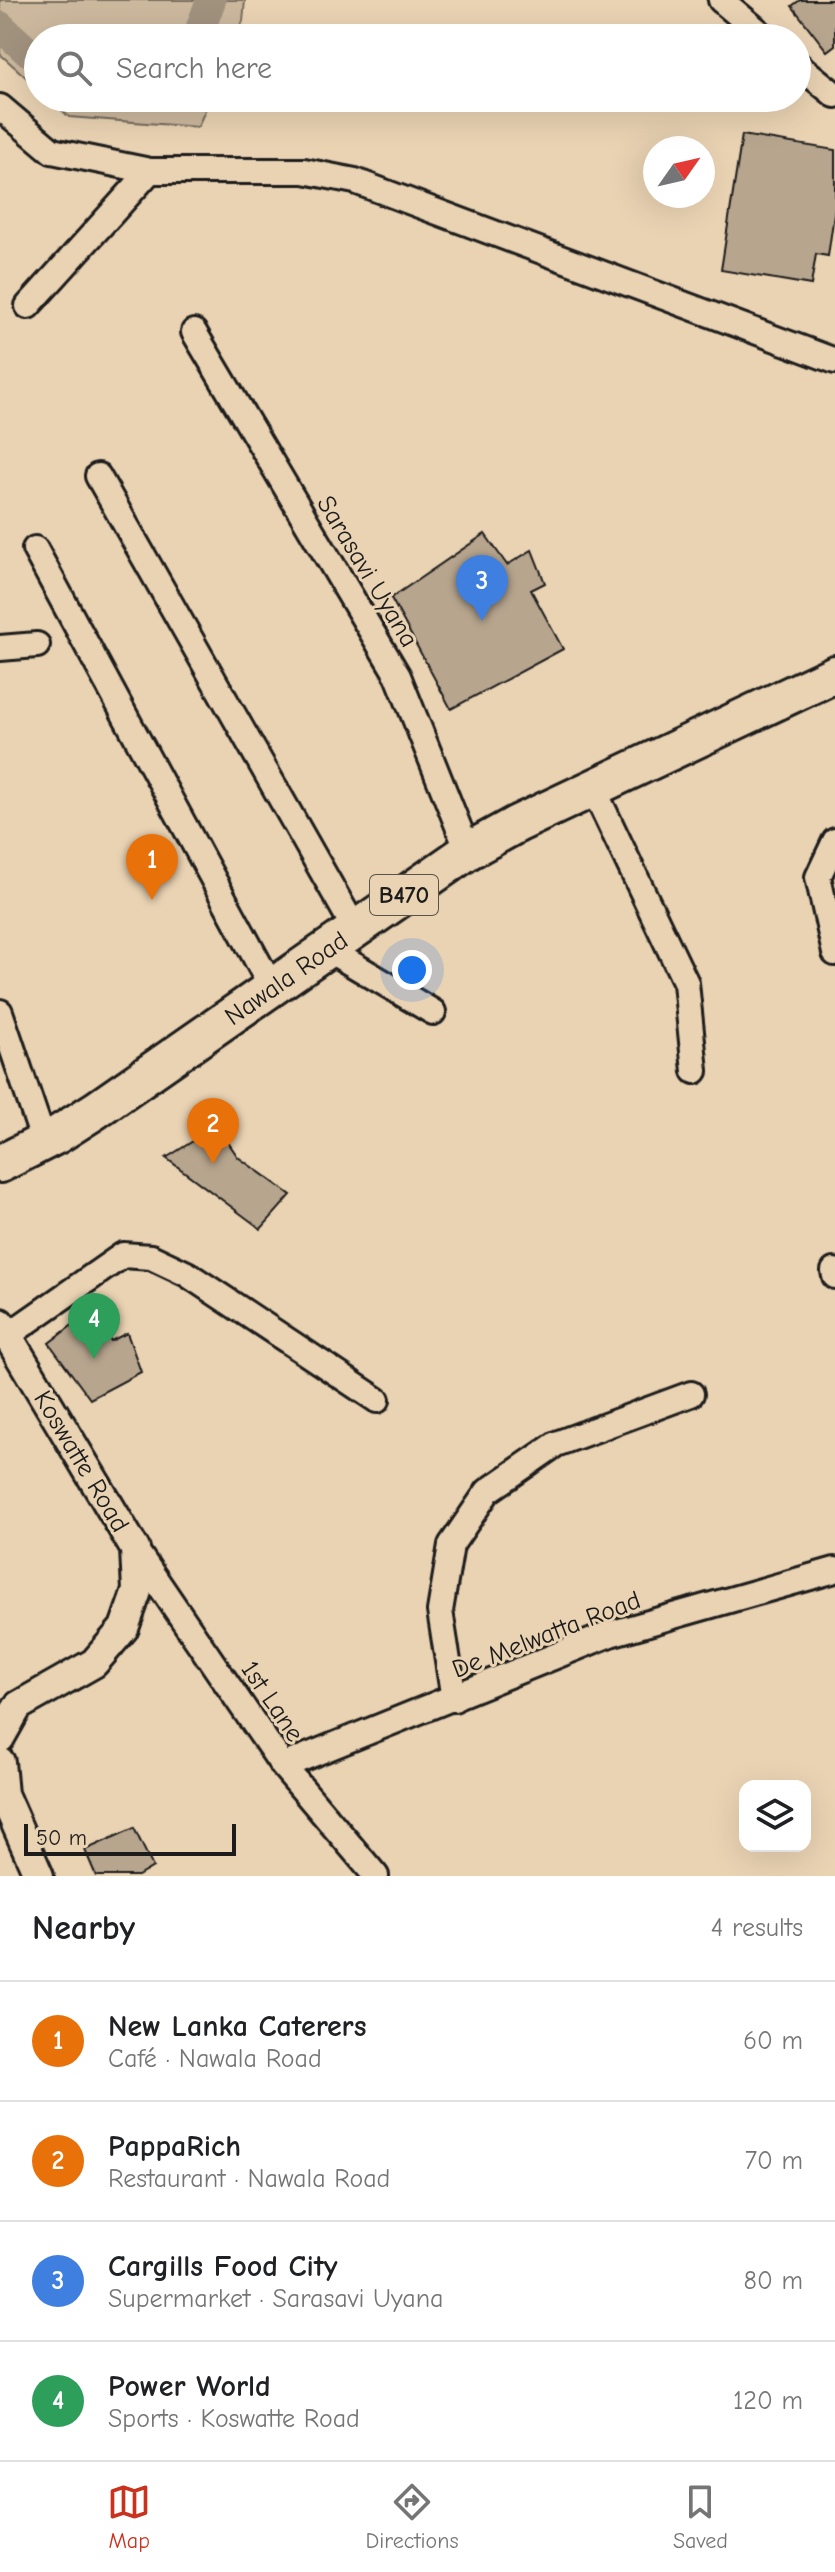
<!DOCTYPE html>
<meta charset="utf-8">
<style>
body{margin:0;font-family:"Comic Neue",sans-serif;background:#f6f6f6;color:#202124}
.controls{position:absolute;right:24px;bottom:24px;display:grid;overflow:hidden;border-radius:16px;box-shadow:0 8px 32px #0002}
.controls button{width:72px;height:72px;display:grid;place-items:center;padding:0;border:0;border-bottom:2px solid #e0e0e0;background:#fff;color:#202124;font:40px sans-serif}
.compass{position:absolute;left:643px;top:136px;width:72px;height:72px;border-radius:50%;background:#fff;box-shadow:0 8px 32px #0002;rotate:56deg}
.scale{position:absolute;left:24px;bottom:20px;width:212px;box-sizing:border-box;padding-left:8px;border:4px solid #1c1c1c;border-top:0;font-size:22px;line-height:28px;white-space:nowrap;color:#1c1c1c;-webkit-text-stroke:6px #ead3b3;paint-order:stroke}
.you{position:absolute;left:412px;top:970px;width:28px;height:28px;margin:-20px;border:6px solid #fff;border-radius:50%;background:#1a73e8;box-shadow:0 0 0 12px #1a73e833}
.badge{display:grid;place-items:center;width:52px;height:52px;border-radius:50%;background:#c8321e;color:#fff;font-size:26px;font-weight:700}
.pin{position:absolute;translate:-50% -66px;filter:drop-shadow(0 2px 4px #0008)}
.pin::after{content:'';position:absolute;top:42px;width:28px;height:24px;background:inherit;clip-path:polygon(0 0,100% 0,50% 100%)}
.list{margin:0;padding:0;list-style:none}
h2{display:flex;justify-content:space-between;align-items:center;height:104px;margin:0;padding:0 32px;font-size:34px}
h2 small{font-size:26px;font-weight:400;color:#757577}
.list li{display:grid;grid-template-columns:52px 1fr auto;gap:24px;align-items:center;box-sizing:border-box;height:120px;padding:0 32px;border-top:2px solid #e0e0e0}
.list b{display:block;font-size:30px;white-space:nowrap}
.list p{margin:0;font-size:26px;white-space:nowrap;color:#757577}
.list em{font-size:26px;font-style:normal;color:#757577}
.icon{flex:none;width:44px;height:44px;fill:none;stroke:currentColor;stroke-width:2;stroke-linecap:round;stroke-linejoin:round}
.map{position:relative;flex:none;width:835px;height:1876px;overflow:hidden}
.search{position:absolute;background:#fff;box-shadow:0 8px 32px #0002;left:24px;right:24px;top:24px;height:88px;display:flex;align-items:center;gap:20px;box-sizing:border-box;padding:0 28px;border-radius:44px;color:#757577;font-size:30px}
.sheet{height:584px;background:#fff}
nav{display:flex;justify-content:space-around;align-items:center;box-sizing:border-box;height:112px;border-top:2px solid #e0e0e0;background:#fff;font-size:22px;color:#757577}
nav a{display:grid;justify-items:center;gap:4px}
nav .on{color:#c8321e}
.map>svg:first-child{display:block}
.green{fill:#ccb89d;stroke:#746a5c;stroke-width:2}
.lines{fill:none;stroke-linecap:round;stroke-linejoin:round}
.canal{stroke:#a1927e;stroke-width:30}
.building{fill:#b7a58e;stroke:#1c1c1c;stroke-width:2}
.minor-casing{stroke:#1c1c1c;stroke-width:30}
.tertiary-casing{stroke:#1c1c1c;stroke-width:34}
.primary-casing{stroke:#1c1c1c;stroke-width:42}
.minor{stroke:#ead3b3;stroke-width:24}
.tertiary{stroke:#ead3b3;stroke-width:28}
.primary{stroke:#ead3b3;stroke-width:36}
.labels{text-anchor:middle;stroke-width:6;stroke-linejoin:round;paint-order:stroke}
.shield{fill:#ead3b3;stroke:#5a5349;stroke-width:2}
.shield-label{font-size:24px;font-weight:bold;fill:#1c1c1c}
.street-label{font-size:26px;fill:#1c1c1c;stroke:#ead3b3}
</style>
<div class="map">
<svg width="835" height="1876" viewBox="0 0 835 1876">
<rect width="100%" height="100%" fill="#ead3b3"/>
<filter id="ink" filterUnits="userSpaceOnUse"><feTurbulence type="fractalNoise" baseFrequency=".0125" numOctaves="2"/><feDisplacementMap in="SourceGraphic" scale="16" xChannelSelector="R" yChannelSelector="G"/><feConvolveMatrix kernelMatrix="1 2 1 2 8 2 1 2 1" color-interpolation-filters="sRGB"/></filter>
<g filter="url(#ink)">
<path class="green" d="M0,0h245l-2,21 -7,17h-198v50l-38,-34z
M49,98h161l-12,29 -129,-10z"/>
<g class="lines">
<path class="canal" d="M0,26l26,24 12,6
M197,38l14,-38"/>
</g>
<path class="building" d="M800,0h35v45l-8,6 -35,-45z
M742,135l93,15v57l-7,49 -12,-2 -5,31 -90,-15z
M485,534l22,31 25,-15 13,33 -14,7 32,59 -112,60 -60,-111z
M217,1126l21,31 53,38 -30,34 -95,-71z
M92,1310l19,31 16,-8 14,39 -51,27 -41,-56z
M134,1828l19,39 -15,9h-42l-11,-26z"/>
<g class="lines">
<g class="minor-casing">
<path id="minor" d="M721,0l45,38
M797,64l38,31
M0,107l52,44 98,20h154l51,10 480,180
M28,306l122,-135
M194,332l204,344 70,175
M98,476l257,453
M35,549l237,439
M0,648l37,-3
M593,788l93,195 9,88
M835,841l-17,36 17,76
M327,949l106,63
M0,1012l44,130
M834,1271l1,5
M7,1336l116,-81 28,2 36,17 190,126
M135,1549l148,217 93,110
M454,1699l-14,-88 11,-66 37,-54 68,-47 135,-50
M283,1766l327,-132 225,-64"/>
</g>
<g class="tertiary-casing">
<path id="tertiary" d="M0,1323l135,226 2,42 -13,37 -30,35 -76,43 -18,32
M0,1762l3,32 36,82"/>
</g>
<g class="primary-casing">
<path id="primary" d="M0,1164l57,-29 39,-25 372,-259 49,-27 318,-150"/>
</g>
<use href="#minor" class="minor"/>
<use href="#tertiary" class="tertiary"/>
<use href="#primary" class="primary"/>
</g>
</g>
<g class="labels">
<rect class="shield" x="370" y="875" width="68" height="40" rx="6"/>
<g class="shield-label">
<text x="404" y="903">B470</text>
</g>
<g class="street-label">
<text transform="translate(368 571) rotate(59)" y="9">Sarasavi Uyana</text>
<text transform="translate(286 978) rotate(-35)" y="9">Nawala Road</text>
<text transform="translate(82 1461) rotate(59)" y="9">Koswatte Road</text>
<text transform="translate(546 1634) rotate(-21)" y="9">De Melwatta Road</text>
<text transform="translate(273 1701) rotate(56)" y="9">1st Lane</text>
</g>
</g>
</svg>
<div class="controls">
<button><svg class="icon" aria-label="layers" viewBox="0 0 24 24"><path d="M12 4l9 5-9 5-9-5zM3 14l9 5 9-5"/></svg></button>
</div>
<svg class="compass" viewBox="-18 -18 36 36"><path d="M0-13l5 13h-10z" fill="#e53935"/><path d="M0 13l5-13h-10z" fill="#757577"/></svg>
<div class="scale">50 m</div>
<div class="you"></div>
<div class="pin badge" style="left:152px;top:900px;background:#e8710a">1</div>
<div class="pin badge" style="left:213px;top:1164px;background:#e8710a">2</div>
<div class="pin badge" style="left:482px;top:621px;background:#3f7fe0">3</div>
<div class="pin badge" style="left:94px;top:1359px;background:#2e9e5b">4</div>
<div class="search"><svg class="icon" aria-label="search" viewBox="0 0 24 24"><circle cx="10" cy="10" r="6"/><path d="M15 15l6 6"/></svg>Search here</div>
</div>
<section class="sheet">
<h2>Nearby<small>4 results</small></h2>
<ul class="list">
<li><span class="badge" style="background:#e8710a">1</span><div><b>New Lanka Caterers</b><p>Café · Nawala Road</p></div><em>60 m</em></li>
<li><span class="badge" style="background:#e8710a">2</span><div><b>PappaRich</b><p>Restaurant · Nawala Road</p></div><em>70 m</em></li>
<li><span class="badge" style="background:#3f7fe0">3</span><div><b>Cargills Food City</b><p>Supermarket · Sarasavi Uyana</p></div><em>80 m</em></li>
<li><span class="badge" style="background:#2e9e5b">4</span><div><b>Power World</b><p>Sports · Koswatte Road</p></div><em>120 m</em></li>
</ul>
</section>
<nav>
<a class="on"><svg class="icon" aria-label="map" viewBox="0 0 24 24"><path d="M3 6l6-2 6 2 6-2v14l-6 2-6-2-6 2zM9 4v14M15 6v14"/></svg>Map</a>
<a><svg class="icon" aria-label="directions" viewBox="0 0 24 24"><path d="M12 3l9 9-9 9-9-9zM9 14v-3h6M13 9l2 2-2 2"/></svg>Directions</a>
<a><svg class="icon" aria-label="saved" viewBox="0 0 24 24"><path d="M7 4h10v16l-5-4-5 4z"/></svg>Saved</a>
</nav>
